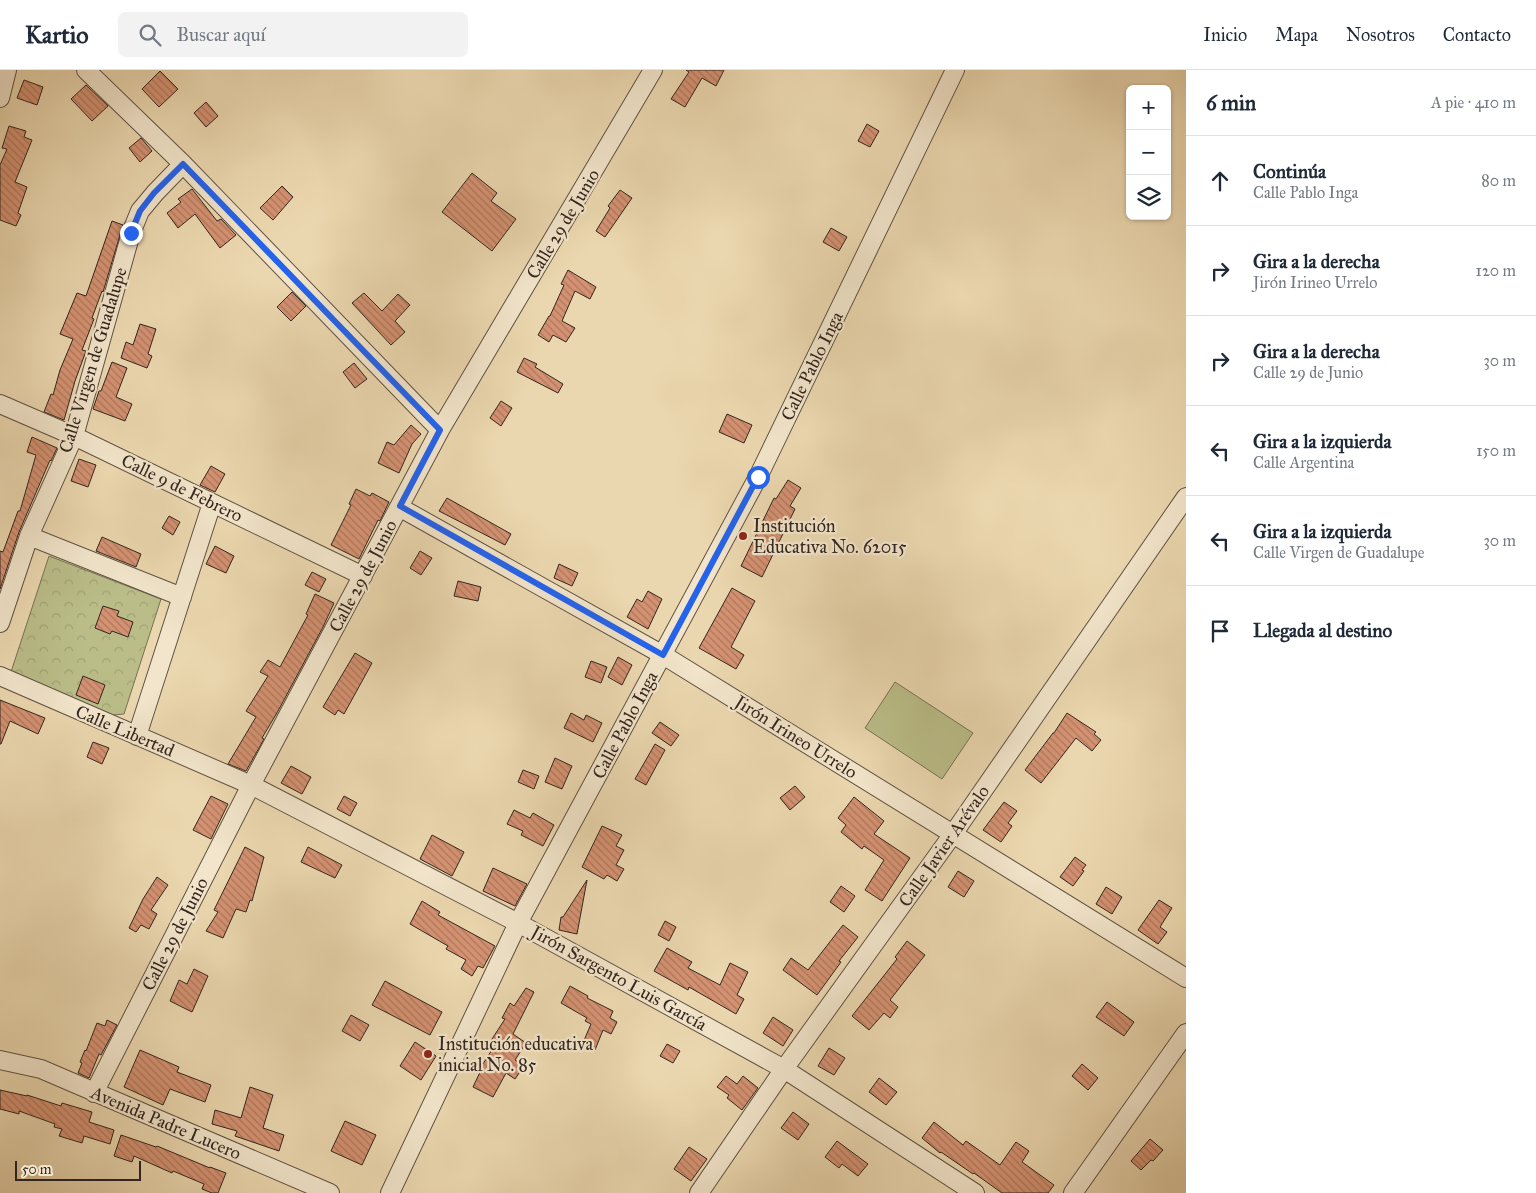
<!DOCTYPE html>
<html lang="es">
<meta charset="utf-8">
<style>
body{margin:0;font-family:"IM FELL Great Primer",serif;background:#f2f2f3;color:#1f2937}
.controls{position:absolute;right:15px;top:15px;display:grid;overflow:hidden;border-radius:8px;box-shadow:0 1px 4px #0004}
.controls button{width:45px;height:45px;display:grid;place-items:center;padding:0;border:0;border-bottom:1px solid #e0e1e3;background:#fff;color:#1f2937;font:25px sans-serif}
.scale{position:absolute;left:15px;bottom:12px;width:126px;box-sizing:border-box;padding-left:5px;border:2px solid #33251f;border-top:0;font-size:14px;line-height:18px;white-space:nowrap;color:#33251f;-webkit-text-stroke:4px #f2e5cb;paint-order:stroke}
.stop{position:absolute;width:15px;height:15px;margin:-11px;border:4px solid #2563eb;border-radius:50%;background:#fff}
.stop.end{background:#2563eb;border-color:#fff;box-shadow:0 1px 5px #0008}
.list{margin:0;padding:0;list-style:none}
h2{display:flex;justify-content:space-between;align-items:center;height:65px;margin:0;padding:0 20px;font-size:21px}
h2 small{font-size:16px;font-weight:400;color:#747a83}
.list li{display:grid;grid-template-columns:32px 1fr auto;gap:15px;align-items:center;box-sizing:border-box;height:90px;padding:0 20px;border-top:1px solid #e0e1e3}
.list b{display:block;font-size:19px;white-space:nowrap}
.list p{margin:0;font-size:16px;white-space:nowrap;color:#747a83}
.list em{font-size:16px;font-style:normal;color:#747a83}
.icon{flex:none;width:28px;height:28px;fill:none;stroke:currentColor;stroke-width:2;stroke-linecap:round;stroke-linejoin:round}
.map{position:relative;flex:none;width:1186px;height:1123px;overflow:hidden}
header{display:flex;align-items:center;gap:30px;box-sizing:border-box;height:70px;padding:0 25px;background:#fff;border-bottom:1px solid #e0e1e3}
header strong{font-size:24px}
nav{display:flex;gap:28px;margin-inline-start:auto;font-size:18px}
.search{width:350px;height:45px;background:#f2f2f3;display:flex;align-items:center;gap:12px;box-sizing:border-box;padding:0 18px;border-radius:8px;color:#747a83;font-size:19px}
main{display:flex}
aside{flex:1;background:#fff}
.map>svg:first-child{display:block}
.park{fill:url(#park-crowns);stroke:#767154}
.pitch{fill:#babd88;stroke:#767154}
.building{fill:url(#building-back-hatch);stroke:#33251f}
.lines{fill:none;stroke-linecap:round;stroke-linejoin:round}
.street-casing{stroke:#615243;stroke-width:20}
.street{stroke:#f2e5cb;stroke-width:18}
.route{stroke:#2563eb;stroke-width:6}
.poi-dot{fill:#8f2418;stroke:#f2e5cb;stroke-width:2}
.labels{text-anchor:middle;stroke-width:4.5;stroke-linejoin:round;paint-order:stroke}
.street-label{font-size:18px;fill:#33251f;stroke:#f2e5cb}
.poi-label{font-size:18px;fill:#33251f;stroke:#f2e5cb;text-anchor:start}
</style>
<header>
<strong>Kartio</strong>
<div class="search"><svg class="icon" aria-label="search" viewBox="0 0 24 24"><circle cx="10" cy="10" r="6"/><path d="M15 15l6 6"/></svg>Buscar aquí</div>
<nav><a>Inicio</a><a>Mapa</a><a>Nosotros</a><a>Contacto</a></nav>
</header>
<main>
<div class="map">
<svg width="1186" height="1123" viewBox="0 0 1186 1123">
<defs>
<pattern id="park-crowns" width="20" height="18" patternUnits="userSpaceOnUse" patternTransform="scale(1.25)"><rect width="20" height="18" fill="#babd88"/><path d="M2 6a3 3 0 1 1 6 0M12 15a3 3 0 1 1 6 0" fill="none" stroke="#a0a275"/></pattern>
<pattern id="building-back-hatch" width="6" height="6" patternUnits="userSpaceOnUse" patternTransform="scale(1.25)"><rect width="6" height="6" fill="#d59272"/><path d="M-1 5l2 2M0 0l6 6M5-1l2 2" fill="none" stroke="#ad775d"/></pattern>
</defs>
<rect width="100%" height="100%" fill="#ebd7af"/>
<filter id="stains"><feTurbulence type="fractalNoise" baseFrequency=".004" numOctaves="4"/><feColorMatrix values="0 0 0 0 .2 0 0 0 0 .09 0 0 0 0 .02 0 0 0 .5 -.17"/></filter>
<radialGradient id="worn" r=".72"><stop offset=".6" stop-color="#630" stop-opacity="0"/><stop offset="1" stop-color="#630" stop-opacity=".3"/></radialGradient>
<path class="park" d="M49,486l112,43 -37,115 -11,1 -103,-40z"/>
<path class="pitch" d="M895,612l78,51 -31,46 -77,-51z"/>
<path class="building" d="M686,0h38l-8,16 -14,-8 -17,29 -14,-8 18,-27z
M160,1l18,18 -19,18 -17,-18z
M24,10l19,7 -6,18 -20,-7z
M86,15l22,21 -16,15 -21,-22z
M206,32l12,14 -12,11 -12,-14z
M867,54l12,7 -9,16 -12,-6z
M9,56l17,5 -2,6 8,3 -17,42 12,5 -9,26 3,2 -5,11 -16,-6v-55l7,-16 -5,-1z
M141,68l11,13 -12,11 -11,-14z
M472,103l25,20 -6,8 25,18 -24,32 -50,-39z
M282,116l11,11 -20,23 -13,-12z
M192,119l25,32 4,-2 15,16 -16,13 -25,-34 -17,14 -11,-15 14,-11 -3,-3z
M620,120l12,8 -27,39 -9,-6 14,-23 -2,-2z
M112,151l11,4 -20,67 -1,-1 -10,27 2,1 -12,31 4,1 -11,30 -11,39 -20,-8 7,-18 2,1 7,-25 13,-31 -13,-5 17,-41 9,3z
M831,158l16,9 -8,14 -16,-9z
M568,200l28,17 -6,12 -15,-8 -13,30 13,7 -9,14 -13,-7 -4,7 -11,-7 11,-19h1l14,-31 -3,-1z
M292,222l14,14 -15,15 -14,-14z
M364,223l18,18 16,-17 12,11 -15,16 10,11 -14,13 -39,-42z
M140,254l16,5 -8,25 4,2 -5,12 -26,-10 5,-16 7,3z
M524,288l13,6 -2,3 28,17 -5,9 -41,-21z
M112,292l15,6 -11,29 16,7 -7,17 -32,-12 6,-18h2z
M354,293l13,16 -12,9 -12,-16z
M501,331l11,7 -11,18 -11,-8z
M727,344l25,11 -8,18 -25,-11z
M411,355l10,9 -9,10 -13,29 -21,-10 9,-21 7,3z
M32,367l25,11 -6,13 -1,-1 -31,72 -19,57v-38l3,1 15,-41h2l16,-56 -9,-3z
M79,389l17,6 -8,22 -17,-6z
M211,396l14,8 -10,18 -15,-7z
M788,410l13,8 -11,18 5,3 -33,68 -21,-11 33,-68 2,1z
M356,419l14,7 2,-3 17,9 -9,19 -2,-1 -19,39 -28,-14 20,-40 -2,-1z
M447,428l64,36 -6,11 -66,-34z
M169,446l11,6 -7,13 -11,-7z
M102,467l39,17 -5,13 -40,-16z
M215,476l19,10 -8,17 -20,-9z
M420,481l12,7 -11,17 -11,-7z
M559,494l19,9 -6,13 -18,-8z
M312,502l14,7 -7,13 -14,-7z
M458,511l23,6 -3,14 -24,-5z
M732,518l23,13 -24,46 13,8 -8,14 -37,-21z
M648,521l14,8 -14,30 -21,-12 10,-18 5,3z
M315,524l19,9 -11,24 -45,84 -16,27 2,1 -18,32 -18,-7 28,-47 -10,-6 22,-35 -8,-4 8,-12 12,7 28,-52 -2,-1z
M103,536l16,5 -2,5 16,6 -5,15 -16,-6 -2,3 -15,-6z
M355,583l17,10 -28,51 -6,-4 -3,5 -12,-8z
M618,587l14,8 -10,20 -14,-8z
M591,591l16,6 -6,16 -16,-6z
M83,606l22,9 -7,19 -22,-9z
M0,630l45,18 -7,16 -28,-13 -9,23h-1z
M571,643l13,7 2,-5 16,8 -9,19 -29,-14z
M1067,643l29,19 -2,2 7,6 -9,11 -16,-13 -35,45 -16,-13 28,-37h1z
M660,652l19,13 -8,11 -19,-13z
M93,672l16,6 -7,16 -15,-7z
M655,674l10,6 -19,35 -11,-6z
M555,688l17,8 -10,23 -17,-7z
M291,696l20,11 -9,17 -21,-11z
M523,700l16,6 -5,13 -16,-7z
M795,716l10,11 -15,13 -10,-12z
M211,726l17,8 -17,35 -18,-9z
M344,726l13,7 -7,13 -13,-7z
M854,727l30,24 -10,13 36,24 -28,43 -17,-11 19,-30 -20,-14 -2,3 -21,-17 5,-7 -8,-7z
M1004,732l13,9 -9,12 4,3 -11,16 -18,-12z
M514,740l16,8 3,-5 21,12 -11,21 -22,-11 2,-4 -16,-7z
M602,756l20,9 -6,11 8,4 -8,15 8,4 -7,12 -10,-6 -3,4 -22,-12z
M432,765l32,17 -12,24 -32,-17z
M245,777l19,10 -12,44 -2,-1 -4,12 -10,-3 -13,29 -17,-7 12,-19 -4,-2z
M308,777l34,18 -7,13 -34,-16z
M1075,787l11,8 -4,5 2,1 -11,15 -13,-9z
M493,798l34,16 -12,22 -32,-15z
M958,801l16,10 -10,16 -16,-10z
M157,807l11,8 -17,25 6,4 -8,15 -8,-4 -5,7 -7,-4 14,-29z
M587,810l-10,54 -18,-4 2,-13h2z
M841,816l14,10 -11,16 -14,-10z
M1106,817l16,10 -10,17 -16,-10z
M1159,830l13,8 -12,19 7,5 -9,12 -20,-14z
M422,831l18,11 -2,3 57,31 -12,22 -5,-2 -6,10 -11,-7 5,-9 -20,-11 2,-3 -38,-22z
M665,851l11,6 -7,14 -11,-6z
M843,855l15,12 -19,24 2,1 -24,33 -34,-25 8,-12 17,12z
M907,871l18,14 -35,45 8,7 -8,11 -6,-5 -15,17 -17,-14 45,-57 -2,-2z
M667,878l25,14 -4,6 32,17 10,-22 18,9 -11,23 7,4 -8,15 -47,-27 -1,3 -34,-19z
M194,899l14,7 -16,36 -22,-11 9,-21 8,4z
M385,911l57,31 -12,23 -58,-30z
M570,916l18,10 -1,2 26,13 -3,7 7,4 -6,12 -8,-4 -8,20 -13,-5 9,-21 -6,-3 2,-3 -26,-15z
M526,918l8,4 -21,42 13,9 -11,17 9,6 -9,13 -9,-6 -13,24 -20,-10 9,-19 -1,-1 14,-22 -5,-3 15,-23 -3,-1 8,-15 4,3z
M1107,932l27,20 -10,14 -28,-19z
M351,945l18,10 -9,16 -18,-10z
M773,947l20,13 -10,16 -20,-13z
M107,950l10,5 -16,30 -2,-1 -10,24 -11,-5 4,-10 -2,-1 5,-12 1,1 11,-28 8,3z
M415,972l21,14 -15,24 -21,-14z
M667,974l13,7 -7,12 -13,-7z
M829,978l16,10 -11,17 -16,-9z
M140,980l39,17 -2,5 34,13 -6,17 -35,-13 -7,16 -39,-18z
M1082,994l16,14 -10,12 -16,-14z
M726,1006l11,8 6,-8 15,12 -16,22 -15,-12 2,-3 -12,-8z
M879,1008l18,14 -11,13 -17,-13z
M250,1017l23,8 -10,33 21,7 -5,16 -44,-15 2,-5 -25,-7 3,-14 26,8z
M0,1020l27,6v-1l34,11 1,-3 30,9 -3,10 25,8 -4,14 -26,-8 -2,7 -23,-7 3,-7 -8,-2 1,-3 -36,-13v3l-19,-5z
M793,1042l16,12 -11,16 -17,-12z
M345,1051l31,14 -14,30 -31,-14z
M934,1052l29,23 3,-4 34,24 16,-23 13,9 -7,11 32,23 -6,8h-46l-28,-20 -1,1 -32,-22 -1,1 -18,-15z
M121,1065l35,12 1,-1 53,22v-1l16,6 -8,20h-6l-10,-4 2,-5 -31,-13 -1,2 -38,-17 -2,6 -18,-6z
M1150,1069l13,11 -10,11 -2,-1 -10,10 -10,-9z
M837,1071l31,23 -10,12 -16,-12 -3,4 -14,-11z
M689,1077l18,12 -16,22 -17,-12z"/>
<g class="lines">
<g class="street-casing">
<path id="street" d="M86,0l97,94 257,266
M0,28l7,-28
M0,334l74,32 289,140
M399,437l264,148 523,323
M29,466l153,61
M0,553l29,-87 45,-100 57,-203 9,-22 15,-18 28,-29
M0,606l251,109 267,138 266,146 191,124
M137,666l75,-233
M0,990l41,9 289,124
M94,1023l157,-308 189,-355 213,-360
M390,1123l128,-270 240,-446 197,-407
M699,1123l85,-124 169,-235 233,-337
M1073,1123l113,-160"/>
</g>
<use href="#street" class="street"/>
</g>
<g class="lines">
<path class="route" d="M131,163l9,-22 14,-18 29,-29 257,266 -40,76 263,149 95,-178"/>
</g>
<g class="poi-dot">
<circle cx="743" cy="466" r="5"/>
<circle cx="428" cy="984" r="5"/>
</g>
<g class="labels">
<g class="street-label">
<text transform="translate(563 154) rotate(-59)" y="6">Calle 29 de Junio</text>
<text transform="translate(93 290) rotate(-73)" y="6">Calle Virgen de Guadalupe</text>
<text transform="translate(812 296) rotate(-64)" y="6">Calle Pablo Inga</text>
<text transform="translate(182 418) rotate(26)" y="6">Calle 9 de Febrero</text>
<text transform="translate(363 506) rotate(-62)" y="6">Calle 29 de Junio</text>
<text transform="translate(625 655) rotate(-62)" y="6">Calle Pablo Inga</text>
<text transform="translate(125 661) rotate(23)" y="6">Calle Libertad</text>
<text transform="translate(796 667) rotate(32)" y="6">Jirón Irineo Urrelo</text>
<text transform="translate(944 776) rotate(-55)" y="6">Calle Javier Arévalo</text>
<text transform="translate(175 864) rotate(-63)" y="6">Calle 29 de Junio</text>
<text transform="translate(619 908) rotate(29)" y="6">Jirón Sargento Luis García</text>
<text transform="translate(166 1053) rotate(23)" y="6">Avenida Padre Lucero</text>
</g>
<g class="poi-label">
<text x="753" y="462">Institución<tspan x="753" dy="21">Educativa No. 62015</tspan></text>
<text x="438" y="980">Institución educativa<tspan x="438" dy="21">inicial No. 85</tspan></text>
</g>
</g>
<rect width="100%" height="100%" filter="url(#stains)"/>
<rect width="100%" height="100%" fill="url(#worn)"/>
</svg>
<div class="controls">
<button>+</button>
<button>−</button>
<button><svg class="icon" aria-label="layers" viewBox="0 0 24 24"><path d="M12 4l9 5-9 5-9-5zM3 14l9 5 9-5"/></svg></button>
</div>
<div class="scale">50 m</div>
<div class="stop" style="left:758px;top:407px"></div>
<div class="stop end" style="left:131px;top:163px"></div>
</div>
<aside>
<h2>6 min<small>A pie · 410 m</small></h2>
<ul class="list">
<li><svg class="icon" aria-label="ahead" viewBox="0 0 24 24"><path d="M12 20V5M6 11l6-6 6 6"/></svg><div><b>Continúa</b><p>Calle Pablo Inga</p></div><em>80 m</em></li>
<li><svg class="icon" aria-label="right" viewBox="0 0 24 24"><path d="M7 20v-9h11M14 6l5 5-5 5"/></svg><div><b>Gira a la derecha</b><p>Jirón Irineo Urrelo</p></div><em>120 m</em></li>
<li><svg class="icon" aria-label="right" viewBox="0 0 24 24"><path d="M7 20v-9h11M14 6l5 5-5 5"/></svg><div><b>Gira a la derecha</b><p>Calle 29 de Junio</p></div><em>30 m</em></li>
<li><svg class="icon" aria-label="left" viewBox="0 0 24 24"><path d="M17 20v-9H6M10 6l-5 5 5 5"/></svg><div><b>Gira a la izquierda</b><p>Calle Argentina</p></div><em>150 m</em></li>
<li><svg class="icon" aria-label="left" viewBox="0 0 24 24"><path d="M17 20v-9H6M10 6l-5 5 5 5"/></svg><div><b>Gira a la izquierda</b><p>Calle Virgen de Guadalupe</p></div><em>30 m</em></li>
<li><svg class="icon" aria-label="arrive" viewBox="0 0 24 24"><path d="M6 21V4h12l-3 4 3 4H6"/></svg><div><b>Llegada al destino</b></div></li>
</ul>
</aside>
</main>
